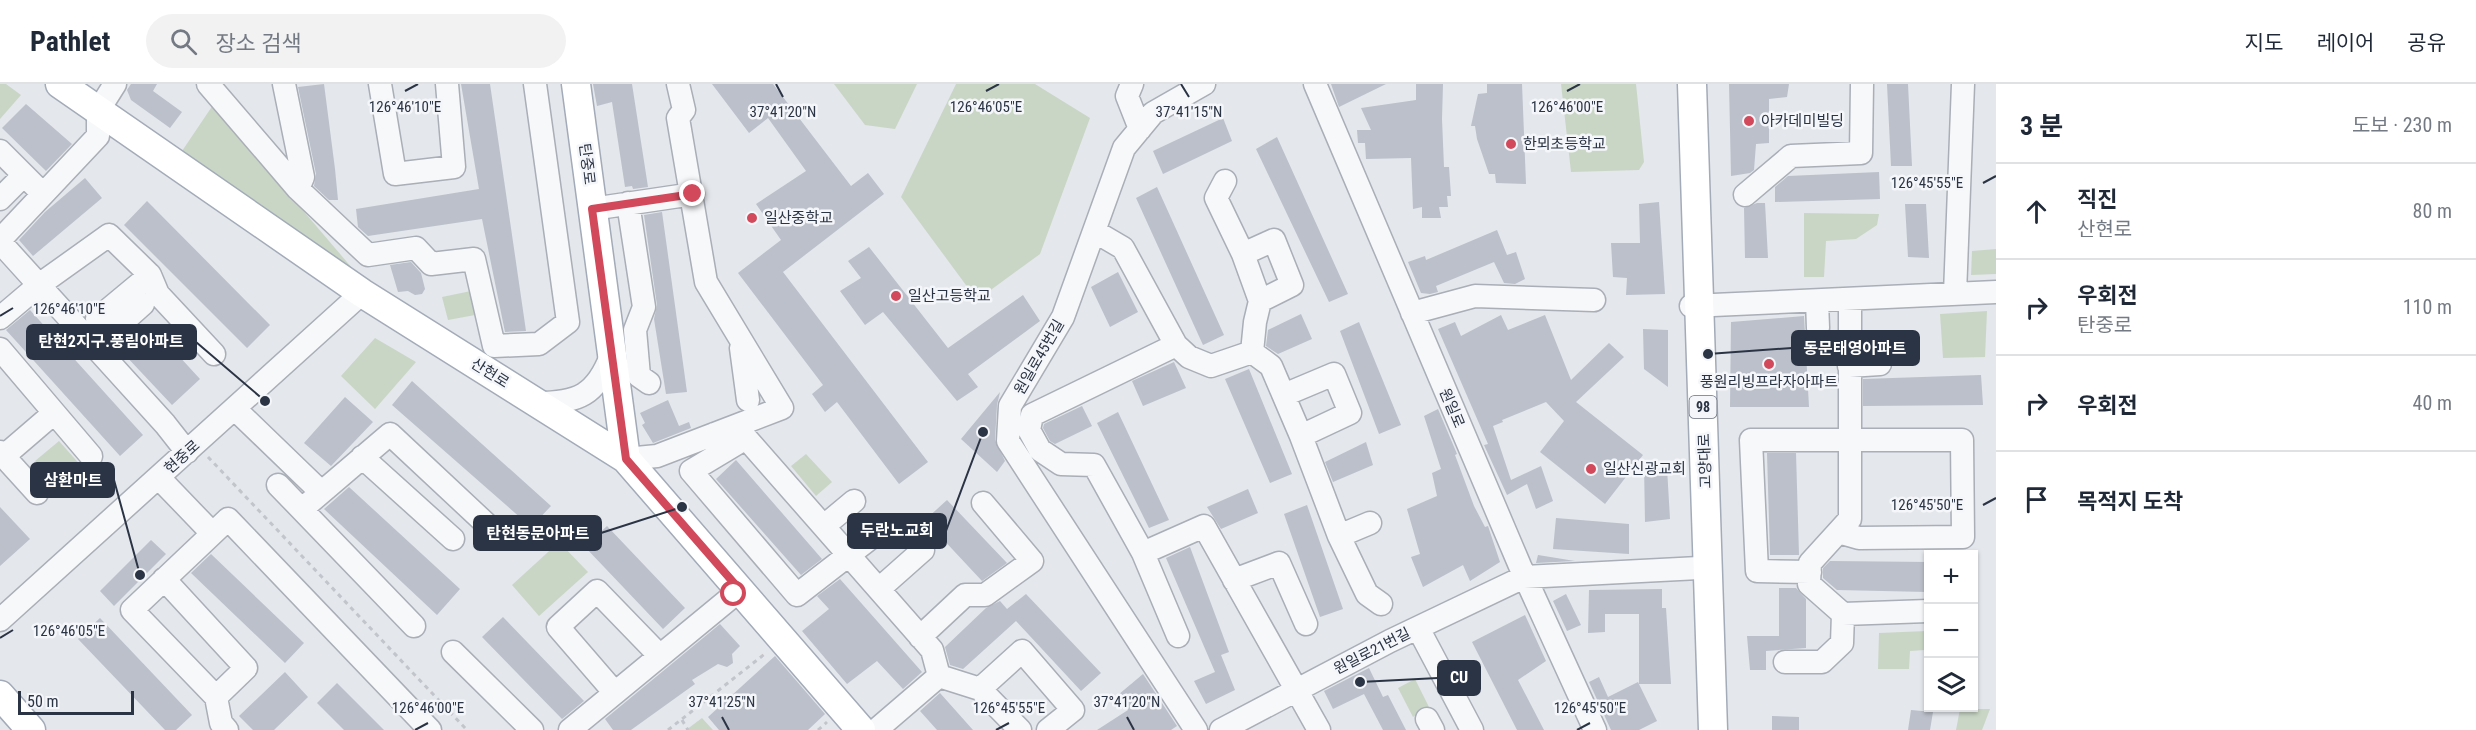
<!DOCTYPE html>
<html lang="ko">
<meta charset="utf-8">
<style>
body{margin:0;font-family:"Roboto Condensed","Noto Sans KR",sans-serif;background:#f2f2f3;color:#1f2937}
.controls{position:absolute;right:18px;bottom:18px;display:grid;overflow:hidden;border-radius:0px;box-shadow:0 2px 4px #0004}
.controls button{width:54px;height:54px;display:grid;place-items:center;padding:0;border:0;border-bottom:2px solid #e0e1e3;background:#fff;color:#1f2937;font:30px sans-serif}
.scale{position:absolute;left:18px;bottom:15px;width:116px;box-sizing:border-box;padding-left:6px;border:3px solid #2b3445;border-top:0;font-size:16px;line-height:21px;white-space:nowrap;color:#2b3445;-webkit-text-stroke:4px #f4f6f9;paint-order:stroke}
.stop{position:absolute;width:18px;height:18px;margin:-14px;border:4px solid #d1495b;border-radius:50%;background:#fff}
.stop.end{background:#d1495b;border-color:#fff;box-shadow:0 2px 6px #0008}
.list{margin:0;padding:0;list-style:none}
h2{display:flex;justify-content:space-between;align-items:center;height:78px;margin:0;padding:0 24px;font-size:26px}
h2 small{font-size:20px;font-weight:400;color:#747a83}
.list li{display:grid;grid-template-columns:39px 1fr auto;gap:18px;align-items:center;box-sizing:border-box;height:96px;padding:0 24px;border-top:2px solid #e0e1e3}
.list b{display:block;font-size:22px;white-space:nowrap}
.list p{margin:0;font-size:20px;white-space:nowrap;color:#747a83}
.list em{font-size:20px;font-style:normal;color:#747a83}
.icon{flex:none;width:33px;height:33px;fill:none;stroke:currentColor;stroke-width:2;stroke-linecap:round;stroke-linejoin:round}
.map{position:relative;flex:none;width:1996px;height:646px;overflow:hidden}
header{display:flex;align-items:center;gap:36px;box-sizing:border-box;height:84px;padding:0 30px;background:#fff;border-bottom:2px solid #e0e1e3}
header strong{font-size:28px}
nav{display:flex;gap:33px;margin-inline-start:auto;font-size:21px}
.search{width:420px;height:54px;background:#f2f2f3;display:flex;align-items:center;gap:15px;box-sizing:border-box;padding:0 21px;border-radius:33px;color:#747a83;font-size:22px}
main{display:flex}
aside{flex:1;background:#fff}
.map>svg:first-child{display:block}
.green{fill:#c9d6c5}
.building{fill:#bbc0ca}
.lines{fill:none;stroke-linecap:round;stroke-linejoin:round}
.minor-casing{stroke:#a9aeb7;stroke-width:25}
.major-casing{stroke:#a3abb8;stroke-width:31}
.path{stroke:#c2c5cb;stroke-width:3;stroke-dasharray:4.5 4.5;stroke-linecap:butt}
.minor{stroke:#f7f8fa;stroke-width:22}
.major{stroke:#fff;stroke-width:28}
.route{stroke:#d1495b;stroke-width:8}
.ticks{fill:none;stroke:#2b3445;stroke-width:2}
.poi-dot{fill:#d1495b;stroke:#f4f6f9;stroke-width:2}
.labels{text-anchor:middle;stroke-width:5;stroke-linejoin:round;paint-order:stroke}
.shield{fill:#f4f6f9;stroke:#676e7b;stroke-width:1.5}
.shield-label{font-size:14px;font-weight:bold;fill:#2b3445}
.poi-label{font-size:15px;fill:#2b3445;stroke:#f4f6f9;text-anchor:start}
.street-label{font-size:15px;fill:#2b3445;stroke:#f4f6f9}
.ticks-label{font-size:15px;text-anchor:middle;fill:#2b3445;stroke:#f4f6f9;stroke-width:5;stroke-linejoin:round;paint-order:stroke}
.leader{fill:none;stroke:#2b3445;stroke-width:2}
.callout-dot{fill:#2b3445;stroke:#f4f6f9;stroke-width:2}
.callout{fill:#2b3445;stroke:#2b3445;stroke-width:2}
.callout-label{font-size:16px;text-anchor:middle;font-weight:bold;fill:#fff}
</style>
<header>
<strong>Pathlet</strong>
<div class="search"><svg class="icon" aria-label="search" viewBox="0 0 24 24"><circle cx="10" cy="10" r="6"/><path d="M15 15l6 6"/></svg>장소 검색</div>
<nav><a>지도</a><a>레이어</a><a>공유</a></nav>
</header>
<main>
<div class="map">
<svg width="1996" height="646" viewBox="0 0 1996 646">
<rect width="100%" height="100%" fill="#e4e7ec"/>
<path class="green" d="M0,0h6l15,11 -21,24z
M834,0h83l-22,45 -30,-4z
M956,0h79l55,34 -50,136 -63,46 -76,-103z
M1561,0h75l8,78 -5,8 -68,2z
M213,21l145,170 -176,-124z
M1804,129l75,1 -2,11 -21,14 -30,2 -2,36h-20z
M1996,165v25l-25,1 1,-24z
M471,207l4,24 -27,5 -6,-23z
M1987,227l-2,46 -42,1 -3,-44z
M375,254l41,24 -41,47 -34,-33z
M59,357l24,27 -26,21 -22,-28z
M806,370l26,28 -16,14 -25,-30z
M559,458l29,30 -49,44 -27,-31z
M1926,547l-1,19 -15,1 -1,18h-31l1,-36z
M1415,595l14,28 -16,10 -15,-29z
M1960,625h30l-8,21h-26z
M702,634l11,12h-27z"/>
<path class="building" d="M131,0h26l-4,7 29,21 -12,16 -39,-28 -4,-10z
M324,0l11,85 3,31h-9l-15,-14 2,-12 -18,-87z
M461,0h29l36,247 -21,1 -23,-113 -114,17 -10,-9 -2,-18 123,-20z
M593,0h39l16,103 -15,2 -1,-3 -7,1 -13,-85 -15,4z
M712,0h61l78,102 17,-13 16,21 -101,78 145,190 -29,22 -62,-82 -12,10 -13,-18 11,-9 -85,-112 43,-33 -25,-36 50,-33 -38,-53 -19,15z
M1331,0h55l-47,23z
M1416,0h27l-1,35 2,48h5l2,29h-4l1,11h-9l2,11h-19v-11l-9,2 -2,-51 -45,1 -1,-16h-7l-1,-13h14l-10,-22 55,-8z
M1487,0h35l4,100 -30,-1 -1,-9h-6l-12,-35 -2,-13h-4l7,-32 9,-1z
M1729,0h60l-2,13 -18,2v44l-13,1 -2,26 -4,3 -19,3z
M1887,0h21l4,82h-21z
M26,20l46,40 -26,27 -44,-43z
M1223,34l9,23 -69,33 -10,-23z
M1277,53l71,157 -19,8 -73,-153z
M1879,88l1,27 -105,3v-15l13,-11z
M85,94l17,20 -69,58 -14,-16 26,-28z
M1157,103l67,148 -21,10 -67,-147z
M147,117l123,124 -23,23 -123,-123z
M1659,118l6,92 -39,1 1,-17 -14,-1 -2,-34h29l-1,-39z
M1757,119h8l3,55h-23l-1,-50z
M1905,120h21l3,54 -21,-1z
M662,128l25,180 -21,2 -12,-75 3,-14 -13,-90z
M1497,146l10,25 9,-3 9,27 -10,5 -11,-1 -10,-21 -58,24 2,6 -8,2 -9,-1 -13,-31 17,-6 1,4z
M869,163l79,101 75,-53 17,26 -72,53 10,13 -21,14 -74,-89 -18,13 -25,-34 21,-13 -13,-17z
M411,178l10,11 4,16 -3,5 -7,1 -7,-4 -10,1 -8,-27z
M1118,188l20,40 -28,15 -19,-40z
M30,226l113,125 -23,21 -114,-126z
M1301,230l11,25 -34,15 -12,-8 2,-16z
M1501,231l7,15 37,-15 26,65 38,-37 15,14 -48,45 67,53 -38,49 -65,-52 24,-31 -18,-19 -44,18 1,2 -10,4 18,54 30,-14 12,35 -17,8 -9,-25 -20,11 -23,-50 4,-1 -50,-115 17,-7 6,14z
M1804,232l5,91h-79l1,-85z
M1359,238l42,103 -22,9 -39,-103z
M154,245l46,50 -28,26 -48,-51z
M1643,245l25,1v57l-24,-18z
M1174,278l12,26 -43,18 -11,-25z
M1249,285l43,105 -22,9 -45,-104z
M1981,291l2,30 -120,1v-27z
M412,297l139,125 -20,21 -139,-122z
M1000,308l-3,13 -2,35 10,21 -8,11 -36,-33z
M345,313l28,25 -42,44 -27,-23z
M668,316l11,26 10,-4 2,6 -38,15 -11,-18 3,-2 -5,-10z
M1082,322l10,20 -37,18 -5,-3 -7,-13 1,-4z
M1438,325l19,45 -2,1 19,51 11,21 3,-1 12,36 -30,19 -7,-16 -40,22 -12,-30 9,-3 -13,-45 30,-13 -5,-23 9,-4 -17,-53z
M1118,328l51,108 -20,8 -52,-105z
M1366,358l7,23 -40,17 -8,-20z
M1767,369h29l3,102h-29z
M736,376l86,99 -21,16 -85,-96z
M1644,380l9,8 14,-4 3,51 -25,3z
M349,403l111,102 -23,26 -113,-106z
M1248,405l10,24 -37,16 -14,-22z
M947,416l60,63 -25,18 -57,-61z
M1307,421l36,104 -23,8 -36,-103z
M0,423l30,32 -30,27z
M1556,434l73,6v30l-76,-5z
M607,442l78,82 -22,21 -78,-82z
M151,456l15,14 -52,52 -14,-15z
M1190,463l39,105 -8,3 14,35 -29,14 -12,-23 21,-9 -49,-114z
M211,470l93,89 -19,20 -94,-90z
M1538,471l37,6 -39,2z
M1830,477l99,1 -1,30 -91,-2 -14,-12v-10z
M840,495l82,93 -19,17 -26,-28 -30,23 -45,-53 27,-22 -12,-13z
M1779,504h17l10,11v49l-40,3v19h-16l-3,-34h32z
M1662,505v19h4l5,76h-32v-70h-34v18l-17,1 1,-43z
M1026,510l75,79 -20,18 -65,-70 -53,48 -13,-4 -5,-18 41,-39 14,-7 7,8z
M1566,510l15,31 -14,6 -14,-30z
M1525,531l21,46 -28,19 26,50h-27l-45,-88z
M503,533l81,84 -22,18 -80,-82z
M100,534l92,97 -16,15h-11l-87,-91z
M720,540l20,22 -8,8 1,9 -6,4 -9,-3 -26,16 3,4 -64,46h-18l-8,-11z
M775,572l50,58 -17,16h-89l-11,-13z
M1369,584l14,29 5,-2 18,35h-23l-19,-36 -31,15 -9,-18z
M285,588l23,25 -34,33h-21l-14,-14z
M1143,590l34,52 -6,4h-74l31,-20 -10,-15z
M1599,593l9,20 30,-15 19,39 -18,9h-28l-22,-48z
M337,599l47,47h-40l-27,-27z
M940,609l33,37h-36l-17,-19z
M1911,626l22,2 -3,18h-22z
M1772,632l27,1v13h-27z"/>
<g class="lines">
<g class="minor-casing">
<path id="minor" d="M208,0l90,105 70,66 48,-7 15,16 43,-5 20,87 45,-2 29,-22 -33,-238
M284,0l19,93 -5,12
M380,0l15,90 59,-7 -7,-83
M1132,0l-5,12 13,33
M1315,0l205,482 75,164
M0,67l43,43
M1225,97l-9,17 27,56 17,47 -5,21 -3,30
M1745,111l46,-39 70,-3 1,-69
M0,115l23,-23
M628,119l16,104 -9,23 4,46 10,7
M592,125l101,-15
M1094,147l29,17 53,97 13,12 22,9 41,-14
M0,156l98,-104v-25l17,-27
M0,158l165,182 22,28
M1243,170l31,-14 18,45 -32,16
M1955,210l8,-210
M1817,217l1,27
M1691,222l305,-14
M1412,229l63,-17 119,4
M0,234l39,-33 70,-50 41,40 8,19 56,60
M97,235l53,-44
M1176,261l-144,70 -3,15 11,20 21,14 33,1 49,88 35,83
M95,263l48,-43
M741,264l7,52
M0,265l91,107
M1252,268l19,14 30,70 38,100 28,58 14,10
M1849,282l31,-2
M1284,311l50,-21 16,39 -49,23
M537,319c41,0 59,-8 74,-47
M235,325l86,83
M714,350l12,16 20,-12 186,212 7,26 -63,54
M726,366l-35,21 106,124 80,-62
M0,368l37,41
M4,372l50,-43
M362,373l91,82
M626,375l31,-3 125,-48 -76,-126 -28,-164 6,-8 -6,-26
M159,394l53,55
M278,401l136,141
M302,425l88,-75 108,101
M824,442l30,-25
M1339,452l31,-13
M1143,469l61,-27 115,204
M1810,488l-53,-1 -6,-131h211l1,97 -104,1 -21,-6
M164,495l82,89 -30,29
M1234,496l45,-17 27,61
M879,505l44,-39
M1843,530l85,-3
M0,536l362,-327
M1418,544l54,102
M920,553l45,-42h20l47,-34 -49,-58
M453,568l79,78
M1785,578h37l20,-19 1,-29 -34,-30 1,-21 40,-44v-220
M939,592l41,13 40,41
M980,605l42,-38 51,59 -25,20
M615,609l-57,-66 39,-36 63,65
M1427,635l6,11
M227,646l-6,-7 -5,-26 -84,-87 96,-91 202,211
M570,646l170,-140
M1196,646l-188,-289 2,-35 53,-89 61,-169 29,-35 51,-29
M1221,646l169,-89 134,-64 175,-9"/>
</g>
<g class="major-casing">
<path id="major" d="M60,0l302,209 264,166 235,271
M576,0l50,375
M1692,0l21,646
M0,611l31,35"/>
</g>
<path class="path" d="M208,373l259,273
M682,636l6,10
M668,646l98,-77
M818,646l9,-8"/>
<use href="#minor" class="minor"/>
<use href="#major" class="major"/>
</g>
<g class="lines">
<path class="route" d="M693,110l-101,15 34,250 114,131 -6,4"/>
</g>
<path class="ticks" d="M776,0l7,13M1181,0l8,13M405,7l13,-7M986,7l13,-7M1567,7l13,-7M1983,99l13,-7M0,232l13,-8M1983,421l13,-7M0,554l13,-8M722,633l7,13M1127,633l7,13M415,646l13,-7M996,646l13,-7M1577,646l13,-7"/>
<g class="poi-dot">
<circle cx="1749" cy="37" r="6"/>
<circle cx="1511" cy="60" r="6"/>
<circle cx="752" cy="134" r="6"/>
<circle cx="896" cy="212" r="6"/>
<circle cx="1769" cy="280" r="6"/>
<circle cx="1591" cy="385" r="6"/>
</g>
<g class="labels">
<rect class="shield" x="1689.5" y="312" width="27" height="22" rx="4.5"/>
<g class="shield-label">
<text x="1703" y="328">98</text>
</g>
<g class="poi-label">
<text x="1761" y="42">아카데미빌딩</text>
<text x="1523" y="65">한뫼초등학교</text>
<text x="764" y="139">일산중학교</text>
<text x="908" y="217">일산고등학교</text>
<text x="1769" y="303" text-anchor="middle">풍원리빙프라자아파트</text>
<text x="1603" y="390">일산신광교회</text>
</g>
<g class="street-label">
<text transform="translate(587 80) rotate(83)" y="5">탄중로</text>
<text transform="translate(1039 273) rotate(-60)" y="5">원일로45번길</text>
<text transform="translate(490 289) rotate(32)" y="5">산현로</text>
<text transform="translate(1452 324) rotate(67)" y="5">원일로</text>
<text transform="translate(182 373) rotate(-42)" y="5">현중로</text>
<text transform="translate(1705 377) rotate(-92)" y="5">고양대로</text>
<text transform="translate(1372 567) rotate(-27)" y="5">원일로21번길</text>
</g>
</g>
<g class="ticks-label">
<text x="986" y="28">126°46'05"E</text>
<text x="405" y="28">126°46'10"E</text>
<text x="1567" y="28">126°46'00"E</text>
<text x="783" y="33">37°41'20"N</text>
<text x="1189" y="33">37°41'15"N</text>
<text x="1927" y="104">126°45'55"E</text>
<text x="69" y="230">126°46'10"E</text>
<text x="1927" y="426">126°45'50"E</text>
<text x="69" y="552">126°46'05"E</text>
<text x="722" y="623">37°41'25"N</text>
<text x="1127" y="623">37°41'20"N</text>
<text x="428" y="629">126°46'00"E</text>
<text x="1009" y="629">126°45'55"E</text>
<text x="1590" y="629">126°45'50"E</text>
</g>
<path class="leader" d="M265 317L196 258M1708 270L1792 264M140 491L114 396M983 348L946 447M682 423L601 449M1360 598L1438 594"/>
<g class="callout-dot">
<circle cx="265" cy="317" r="6"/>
<circle cx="1708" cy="270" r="6"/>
<circle cx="140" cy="491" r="6"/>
<circle cx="983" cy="348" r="6"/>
<circle cx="682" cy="423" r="6"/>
<circle cx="1360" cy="598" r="6"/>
</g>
<g class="callout">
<rect x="27" y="241" width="169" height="34" rx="6"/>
<rect x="1792" y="247" width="127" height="34" rx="6"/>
<rect x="31" y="379" width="83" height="34" rx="6"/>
<rect x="848" y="430" width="98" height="34" rx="6"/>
<rect x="474" y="432" width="127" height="34" rx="6"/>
<rect x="1438" y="577" width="42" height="34" rx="6"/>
</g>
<g class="callout-label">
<text x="111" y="263">탄현2지구.풍림아파트</text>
<text x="1855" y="270">동문태영아파트</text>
<text x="73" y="402">삼환마트</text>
<text x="897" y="452">두란노교회</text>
<text x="538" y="455">탄현동문아파트</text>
<text x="1459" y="599">CU</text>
</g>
</svg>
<div class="controls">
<button>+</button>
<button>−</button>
<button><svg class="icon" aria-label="layers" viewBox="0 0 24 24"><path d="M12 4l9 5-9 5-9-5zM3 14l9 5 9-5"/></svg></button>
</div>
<div class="scale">50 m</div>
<div class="stop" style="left:734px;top:510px"></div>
<div class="stop end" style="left:693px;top:110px"></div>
</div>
<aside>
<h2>3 분<small>도보 · 230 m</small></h2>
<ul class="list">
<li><svg class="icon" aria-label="ahead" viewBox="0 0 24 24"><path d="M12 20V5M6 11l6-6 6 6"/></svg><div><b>직진</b><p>산현로</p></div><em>80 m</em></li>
<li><svg class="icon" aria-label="right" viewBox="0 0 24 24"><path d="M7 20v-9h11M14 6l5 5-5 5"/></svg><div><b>우회전</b><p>탄중로</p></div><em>110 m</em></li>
<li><svg class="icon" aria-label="right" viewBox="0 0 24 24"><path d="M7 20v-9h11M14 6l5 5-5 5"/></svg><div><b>우회전</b></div><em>40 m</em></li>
<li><svg class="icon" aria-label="arrive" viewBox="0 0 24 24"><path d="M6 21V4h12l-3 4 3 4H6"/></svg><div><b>목적지 도착</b></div></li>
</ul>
</aside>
</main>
